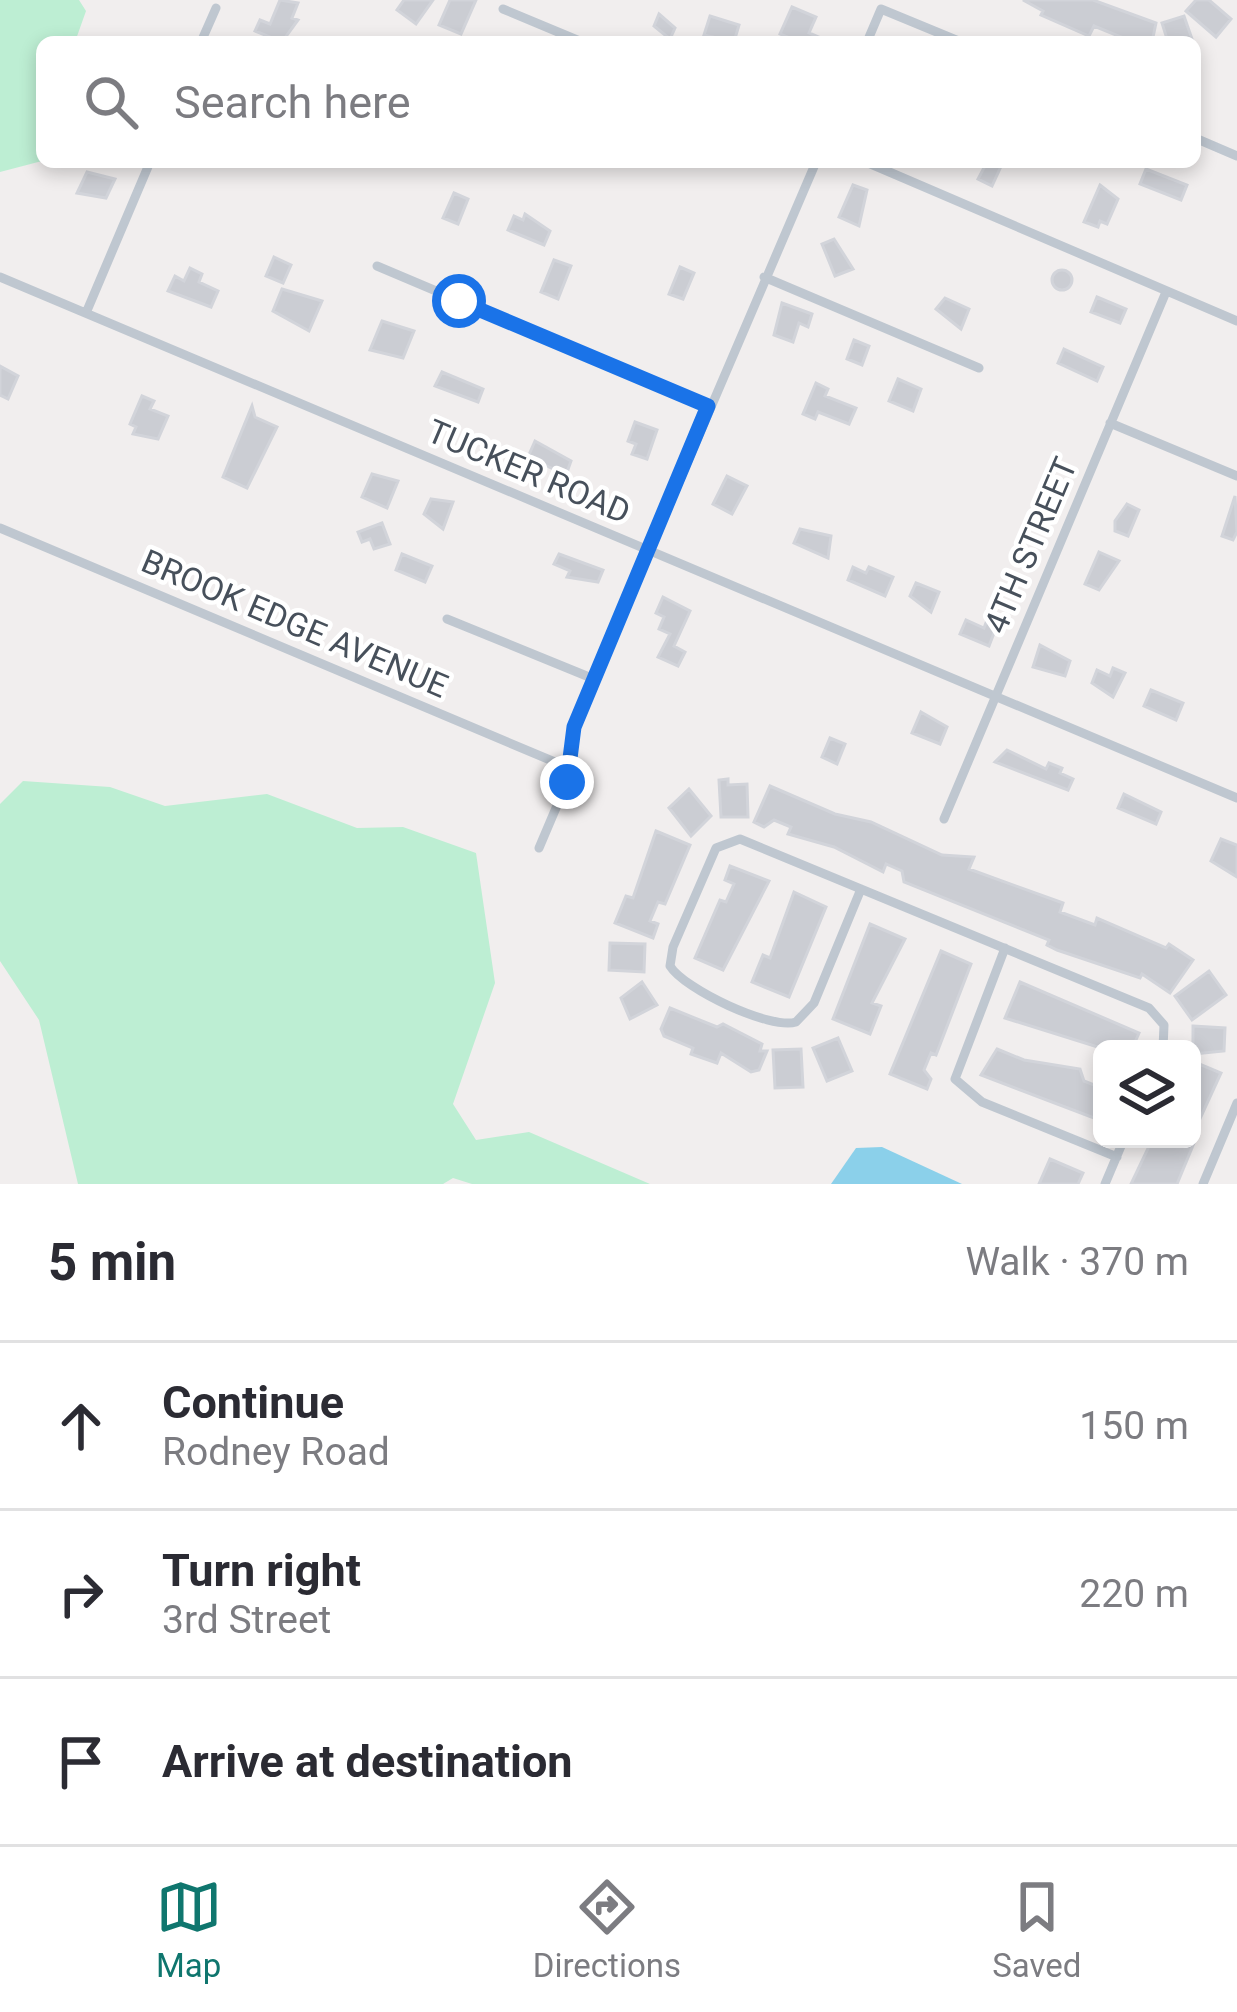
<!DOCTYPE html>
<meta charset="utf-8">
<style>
body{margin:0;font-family:Roboto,sans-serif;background:#f2f2f3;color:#2b2b33}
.controls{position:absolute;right:36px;bottom:36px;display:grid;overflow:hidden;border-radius:18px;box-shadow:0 6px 18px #0003}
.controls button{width:108px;height:108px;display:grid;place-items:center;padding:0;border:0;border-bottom:3px solid #e1e1e2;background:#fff;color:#2b2b33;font:60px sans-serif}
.stop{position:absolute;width:36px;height:36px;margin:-27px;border:9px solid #1a73e8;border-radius:50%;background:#fff}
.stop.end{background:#1a73e8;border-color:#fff;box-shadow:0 3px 12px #0008}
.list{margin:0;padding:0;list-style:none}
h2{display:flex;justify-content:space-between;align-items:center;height:156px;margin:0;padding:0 48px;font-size:51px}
h2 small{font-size:39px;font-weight:400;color:#7c7c81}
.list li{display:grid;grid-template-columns:78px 1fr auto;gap:36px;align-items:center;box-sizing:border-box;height:168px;padding:0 48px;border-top:3px solid #e1e1e2}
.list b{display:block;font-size:45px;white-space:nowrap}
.list p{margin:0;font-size:39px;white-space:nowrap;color:#7c7c81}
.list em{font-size:39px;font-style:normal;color:#7c7c81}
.icon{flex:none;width:66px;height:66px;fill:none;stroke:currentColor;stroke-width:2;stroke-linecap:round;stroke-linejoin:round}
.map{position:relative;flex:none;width:1237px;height:1184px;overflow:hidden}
.search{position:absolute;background:#fff;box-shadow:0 6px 18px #0003;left:36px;right:36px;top:36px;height:132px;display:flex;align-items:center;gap:30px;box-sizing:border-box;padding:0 42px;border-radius:18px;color:#7c7c81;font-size:45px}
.sheet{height:660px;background:#fff}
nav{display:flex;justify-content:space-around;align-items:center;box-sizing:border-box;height:168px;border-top:3px solid #e1e1e2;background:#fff;font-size:33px;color:#7c7c81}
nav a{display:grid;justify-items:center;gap:6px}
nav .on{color:#0f766e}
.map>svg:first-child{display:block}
.green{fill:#bdeed3}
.water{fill:#8bd0ea}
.building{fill:#cbcdd3;stroke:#d2d4da;stroke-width:3}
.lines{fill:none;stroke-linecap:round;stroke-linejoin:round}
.street{stroke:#bfc7d0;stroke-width:9}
.route{stroke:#1a73e8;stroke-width:15}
.labels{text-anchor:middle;stroke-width:9;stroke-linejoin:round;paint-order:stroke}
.street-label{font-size:33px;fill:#47505b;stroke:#fff}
</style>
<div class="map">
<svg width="1237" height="1184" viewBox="0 0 1237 1184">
<rect width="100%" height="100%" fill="#f1eeee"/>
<path class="green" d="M0,0h79l7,11 -11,31h-33v119l-42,11z
M23,781l87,6 55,19 102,-12 90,34 46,-1 73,26 19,130 -42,121 23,36 53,-8 121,52h-178l-19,-6 -10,6h-365l-39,-164 -39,-59v-157z"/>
<path class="water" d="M882,1147l80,37h-131l25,-36z"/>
<path class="building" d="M280,0l18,3 -6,15 6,2 -16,22 -27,-11 5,-11 10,4z
M404,0h29l-17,24 -19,-14z
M450,0h26l-15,34 -22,-9z
M1023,0h70l63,23 -4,19h-19l-39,-16 -5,10 -48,-21 2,-4z
M1196,0h13l22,19 -15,18 -30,-26z
M792,7l24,10 -7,16 21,9h-31l-19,-8z
M659,14l16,14 -5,11 -16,-13z
M710,16l29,9 -5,17 -30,-7z
M1184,16l8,23 -24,3 -6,-19z
M987,162h16l-11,24 -14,-7z
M1146,169l41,16 -6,15 -41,-16z
M87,172l28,7 -9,19 -29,-5z
M853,185l14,5 -8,36 -20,-9z
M1100,185l18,14 -11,25 -7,-3 -2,6 -14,-5z
M454,193l14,6 -10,25 -15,-6z
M525,214l25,17 -6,14 -36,-15 6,-14 9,4z
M834,239l19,30 -18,7 -13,-32z
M274,257l17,8 -8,18 -17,-7z
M554,260l17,6 -13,33 -17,-7z
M680,267l14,6 -11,26 -14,-5z
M190,268l12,6 -3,8 19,9 -7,16 -43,-16 7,-15 9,5z
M1052 280a10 10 0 1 1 20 0a10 10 0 1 1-20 0Z
M282,289l40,12 -13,30 -36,-20z
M1097,297l29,12 -6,14 -29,-11z
M945,298l24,11 -8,20 -25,-20z
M782,303l30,11 -4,13 -9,-4 -6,19 -19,-7z
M382,321l32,10 -11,27 -33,-8z
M854,340l15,6 -7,19 -15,-6z
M1064,349l39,18 -6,14 -39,-18z
M0,366l18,10 -10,23 -8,-4z
M442,372l41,17 -5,13 -43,-16z
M898,379l23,10 -8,22 -24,-10z
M816,383l12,6 -3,7 31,12 -7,16 -31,-12 -3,7 -12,-5z
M142,396l12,5 -4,8 18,7 -10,23 -25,-5 3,-7 -6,-3z
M252,406l3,11 22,10 -30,61 -24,-11z
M635,422l22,8 -10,29 -15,-5 4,-10 -8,-3z
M535,441l36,20 -5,14 -38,-18z
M372,474l26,7 -11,27 -25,-11z
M727,476l20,10 -15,28 -19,-10z
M1235,496l2,36 -4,8 -11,-4z
M431,499l22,3 -10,27 -19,-15z
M1127,504l12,6 -11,26 -13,-5v-10z
M382,523l8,21 -16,5 -4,-10 -8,3 -4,-10z
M800,529l31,7 -3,22 -34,-15z
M1099,552l20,9 -20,29 -14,-6z
M402,554l30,12 -7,16 -29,-12z
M559,554l44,16 -5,12 -31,-5 3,-6 -16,-7z
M853,567l13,6 3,-6 24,10 -8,19 -37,-16z
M916,583l23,9 -8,20 -21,-16z
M663,597l27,14 -16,35 11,6 -7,14 -20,-9 12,-23 -11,-5 5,-12 -8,-4z
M989,615l10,5 -10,26 -29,-12 6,-14 18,8z
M1040,645l30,16 -5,15 -32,-9z
M1113,668l12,5 -12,24 -21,-14 5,-13 13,6z
M1151,690l32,13 -7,17 -32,-14z
M921,712l26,15 -7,17 -28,-11z
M830,738l15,6 -8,20 -15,-7z
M1007,750l39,19 3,-6 13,5 -2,5 13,6 -5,11 -73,-28z
M728,779v6l19,-1 1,33h-27l-2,-37z
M770,786l65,28 36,8 71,33 32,2 -5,12 94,34 -3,9 35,13 2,-7 69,30 3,-4 24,16 -23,33 -28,-19 -2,4 -83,-28 -10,-5 2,-5 -145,-58 -2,-11 -16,-7 -3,8 -49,-25 -46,-13 3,-7 -17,-7 -10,7 -10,-5z
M689,789l22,27 -20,20 -22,-28z
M1124,794l37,18 -5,12 -38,-16z
M656,831l34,14 -25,59 -7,-2 -8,19 8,3 -5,14 -38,-15 11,-27 7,2z
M1221,839l16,6v32l-26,-16z
M730,866l39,15 -46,89 -28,-12 25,-58 6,2 8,-18 -9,-4z
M794,892l32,15 -37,90 -37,-15 11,-27 7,3z
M870,924l35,15 -33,64 9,3 -11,28 -37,-15z
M610,943l35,1 -1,28 -35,-2z
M941,951l30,13 -35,91 -5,-2 -7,17 7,9 -4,10 -37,-15z
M1209,971l17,24 -34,25 -17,-24z
M642,982l15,23 -27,14 -9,-21z
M1020,982l119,51 -7,16h-28l-99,-31z
M670,1008l47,19 6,-3 39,20 -2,7h7l-8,19 -8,2 -30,-19 -4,10 -26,-9 2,-6 -29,-12 -3,-7z
M1193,1026l32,2 -1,23 -31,3z
M838,1038l14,33 -25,10 -14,-33z
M801,1049l2,38 -28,1 -2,-38z
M997,1049l27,11 56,9 4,12 18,7v33l-121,-46z
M1192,1061l29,12 -29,63z
M1163,1139l31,4 -17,41h-46l20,-42z
M1050,1159l33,14 -5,11h-39z"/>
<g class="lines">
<path class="street" d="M503,9l79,33
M201,42l15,-34
M867,42l14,-33 80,33
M1195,138l42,18
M866,162l371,159
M377,266l331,140
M0,277l1237,521
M764,277l215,91
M86,313l64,-151
M1110,423l127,53
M0,528l569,240
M447,619l147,60
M944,819l222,-527
M539,848l28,-66 7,-55 242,-565
M861,889l-47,114 -18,19c-26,8 -112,-33 -126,-56l3,-19 43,-99 24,-9 409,169 15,17 -1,24
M1005,948l-50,131 27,23 135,55
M1105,1184l19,-45
M1203,1184l34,-81"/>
</g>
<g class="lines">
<path class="route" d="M459,301l249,105 -134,321 -7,55"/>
</g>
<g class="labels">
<g class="street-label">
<text transform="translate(529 471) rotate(23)" y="12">TUCKER ROAD</text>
<text transform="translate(1030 545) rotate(-67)" y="12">4TH STREET</text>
<text transform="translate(295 623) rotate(23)" y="12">BROOK EDGE AVENUE</text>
</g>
</g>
</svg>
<div class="controls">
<button><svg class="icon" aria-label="layers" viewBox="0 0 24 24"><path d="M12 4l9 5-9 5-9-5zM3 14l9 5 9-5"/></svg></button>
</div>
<div class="stop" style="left:459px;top:301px"></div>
<div class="stop end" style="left:567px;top:782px"></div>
<div class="search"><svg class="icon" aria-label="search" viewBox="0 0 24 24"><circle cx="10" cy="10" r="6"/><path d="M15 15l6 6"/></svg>Search here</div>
</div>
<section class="sheet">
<h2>5 min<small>Walk · 370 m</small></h2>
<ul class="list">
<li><svg class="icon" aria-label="ahead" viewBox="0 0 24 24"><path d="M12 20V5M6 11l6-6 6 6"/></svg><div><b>Continue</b><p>Rodney Road</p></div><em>150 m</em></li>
<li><svg class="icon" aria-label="right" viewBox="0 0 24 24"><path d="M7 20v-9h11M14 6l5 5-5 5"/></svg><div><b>Turn right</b><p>3rd Street</p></div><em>220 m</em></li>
<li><svg class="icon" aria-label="arrive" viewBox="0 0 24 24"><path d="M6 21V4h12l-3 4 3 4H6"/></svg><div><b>Arrive at destination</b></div></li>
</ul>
</section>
<nav>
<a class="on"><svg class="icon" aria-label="map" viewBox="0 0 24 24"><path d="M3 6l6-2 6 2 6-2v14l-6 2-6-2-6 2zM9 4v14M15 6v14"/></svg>Map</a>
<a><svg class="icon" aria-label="directions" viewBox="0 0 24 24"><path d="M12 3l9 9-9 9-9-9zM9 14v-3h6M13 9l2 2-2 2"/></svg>Directions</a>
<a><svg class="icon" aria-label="saved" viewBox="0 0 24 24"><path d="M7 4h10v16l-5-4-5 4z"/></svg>Saved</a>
</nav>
